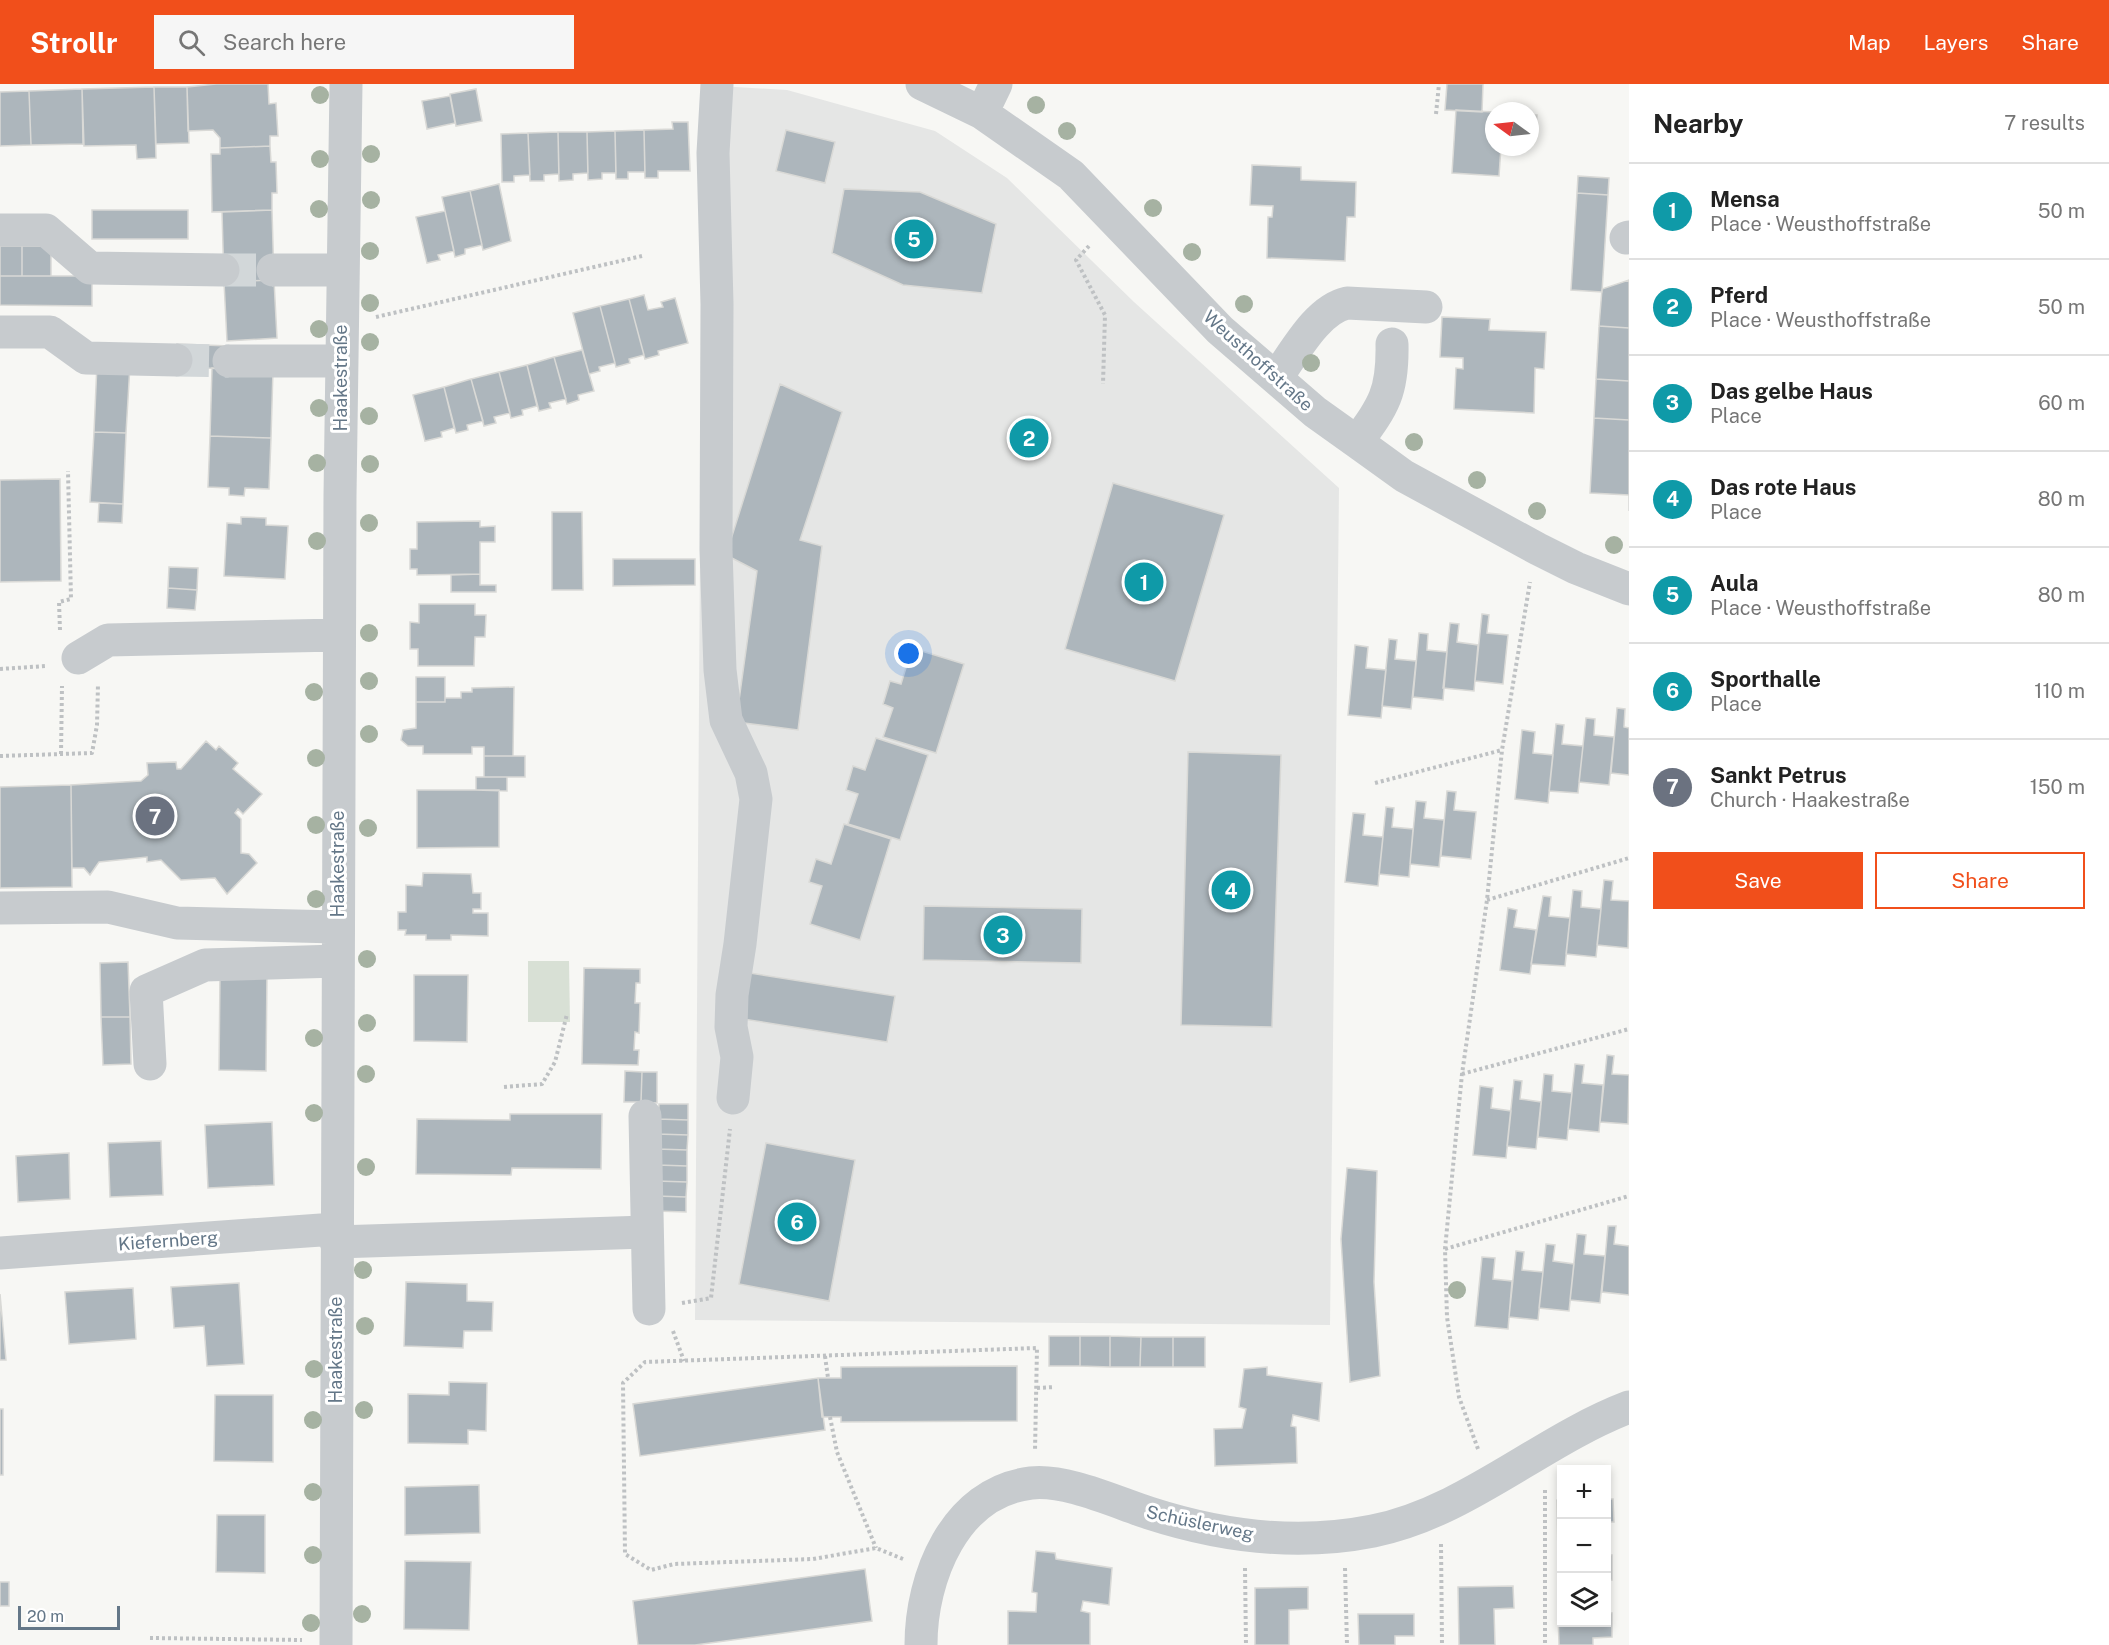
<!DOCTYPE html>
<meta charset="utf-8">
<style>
body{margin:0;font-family:"Public Sans",sans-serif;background:#f6f6f6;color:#222}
.controls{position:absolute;right:18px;bottom:18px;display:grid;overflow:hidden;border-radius:0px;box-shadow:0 3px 9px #0003}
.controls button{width:54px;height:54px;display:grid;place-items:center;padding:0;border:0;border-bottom:2px solid #e0e0e0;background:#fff;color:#222;font:30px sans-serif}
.compass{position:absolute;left:1485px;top:18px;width:54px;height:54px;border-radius:50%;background:#fff;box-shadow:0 3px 9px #0003;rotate:285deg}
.scale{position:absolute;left:18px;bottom:15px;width:102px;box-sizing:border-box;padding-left:6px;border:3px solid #647788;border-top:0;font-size:16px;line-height:21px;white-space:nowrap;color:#647788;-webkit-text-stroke:4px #fff;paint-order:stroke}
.you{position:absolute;left:909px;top:570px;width:21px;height:21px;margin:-15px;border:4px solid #fff;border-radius:50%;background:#1a73e8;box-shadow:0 0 0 9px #1a73e833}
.badge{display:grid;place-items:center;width:39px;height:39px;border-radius:50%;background:#f14f1b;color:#fff;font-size:20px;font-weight:700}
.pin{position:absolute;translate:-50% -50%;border:3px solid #fff;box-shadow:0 2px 6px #0006}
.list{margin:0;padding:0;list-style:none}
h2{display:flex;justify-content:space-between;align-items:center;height:78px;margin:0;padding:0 24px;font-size:26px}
h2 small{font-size:20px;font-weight:400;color:#767676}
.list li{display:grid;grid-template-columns:39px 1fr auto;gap:18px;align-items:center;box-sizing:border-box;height:96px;padding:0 24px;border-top:2px solid #e0e0e0}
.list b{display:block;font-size:22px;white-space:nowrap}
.list p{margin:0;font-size:20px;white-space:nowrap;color:#767676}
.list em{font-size:20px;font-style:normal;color:#767676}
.actions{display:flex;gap:12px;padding:18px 24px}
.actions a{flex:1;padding:14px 0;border:2px solid #f14f1b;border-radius:0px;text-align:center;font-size:21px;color:#f14f1b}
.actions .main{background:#f14f1b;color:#fff}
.icon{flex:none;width:33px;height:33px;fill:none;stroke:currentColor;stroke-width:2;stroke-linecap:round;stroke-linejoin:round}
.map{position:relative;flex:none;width:1629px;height:1561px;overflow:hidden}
header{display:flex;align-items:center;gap:36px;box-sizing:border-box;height:84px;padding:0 30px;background:#f14f1b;color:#fff}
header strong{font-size:28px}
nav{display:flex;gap:33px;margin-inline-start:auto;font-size:21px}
.search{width:420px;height:54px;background:#f6f6f6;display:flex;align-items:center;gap:15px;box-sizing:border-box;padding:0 21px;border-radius:0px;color:#767676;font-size:22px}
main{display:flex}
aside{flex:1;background:#fff}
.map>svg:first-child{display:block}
.built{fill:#e5e6e5}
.green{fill:#d8e0d5}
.building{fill:#adb6bc;stroke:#d9d9d6;stroke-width:1.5}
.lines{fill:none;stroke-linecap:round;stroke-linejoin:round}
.minor-tunnel{stroke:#d2d7d9;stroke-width:33;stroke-dasharray:33 16;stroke-linecap:butt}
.path{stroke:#bec1c3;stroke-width:4;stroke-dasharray:3 3;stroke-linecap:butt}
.minor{stroke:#c7cbce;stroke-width:33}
.tree{fill:#a6b2a2}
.labels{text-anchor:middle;stroke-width:6;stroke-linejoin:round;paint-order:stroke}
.street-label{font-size:18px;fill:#647788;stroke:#fff}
</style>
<header>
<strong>Strollr</strong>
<div class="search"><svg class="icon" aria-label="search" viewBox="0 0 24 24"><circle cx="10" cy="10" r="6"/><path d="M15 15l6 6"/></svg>Search here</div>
<nav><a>Map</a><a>Layers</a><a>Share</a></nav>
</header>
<main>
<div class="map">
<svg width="1629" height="1561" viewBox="0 0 1629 1561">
<rect width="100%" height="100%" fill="#f7f7f4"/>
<path class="built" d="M703,1l84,5 148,41 72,47 127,124 205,186 -9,837 -635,-5z"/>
<path class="green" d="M528,877h41l1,61h-42z"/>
<path class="building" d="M216,0h52l1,20 7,-1 2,33h-8v10l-50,2v-10l-7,-8 -25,1 -1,-44z
M1447,0h36l-1,28 -37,-2z
M154,3l2,71 -19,1 -1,-14 -52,1 -2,-57z
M154,3h33l2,56 -33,1z
M82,5l1,55 -52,1 -2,-54z
M476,5l6,32 -26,5 -6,-32z
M29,7l2,54 -31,1v-54z
M450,12l5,27 -28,6 -5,-28z
M1456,26l38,2v35h7l-2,29 -47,-3z
M1530,31h7l-2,25h-5z
M672,38h16l2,49h-32v7h-13l-1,-48 29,-1z
M644,46l1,42h-17v7h-12l-1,-48z
M786,46l49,12 -10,41 -49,-12z
M615,47l1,42h-14v6l-14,1 -1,-48z
M558,48l1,42 -15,1v6h-14l-2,-48z
M558,48h29l1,41 -15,1v6l-14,1z
M528,49l2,42 -16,1v6h-12l-1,-48z
M270,62l1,16h5l1,31h-5v17l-60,2 -1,-58h9v-6z
M1252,81l49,2v13l55,2 -1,35h-8l-2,44 -78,-3 1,-41h4l1,-11 -23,-1z
M1578,92l31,2 -1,17 -31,-2z
M499,100l12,57 -28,9 -13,-59z
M844,105l76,3 76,32 -14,69 -79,-8 -71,-32z
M470,107l12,54 -17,4v5l-10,3 -13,-60z
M1577,109l31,2 -6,97 -31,-2z
M92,126h96v29h-96z
M272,126l2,70 -50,2 -2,-70z
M445,127l9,40 -16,4 2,5 -13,3 -11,-46z
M0,162h22v30h-22z
M22,162h29v30h-29z
M0,192h92v30l-92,-1z
M274,196l3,58 -50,3 -3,-59z
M1629,196v48l-30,-2 3,-37z
M644,211l4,15 15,-3 -2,-5 14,-4 13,45 -30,8 1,4 -14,4 -16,-60z
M629,215l15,56 -15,4 1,4 -14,4 -16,-61z
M600,222l15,57 -16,4 1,4 -11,3 -16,-61z
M1442,233l48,2 -1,11 57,2 -2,37 -9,-1 -1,45 -80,-4 2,-41 7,1v-11l-23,-1z
M1599,242l30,2v53l-33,-2z
M177,260l53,2 -1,23 -53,-2z
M582,266l12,41 -16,4 1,5 -12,4 -13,-47z
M554,273l12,42 -17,4 2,5 -12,3 -12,-46z
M97,280l33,1 -4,68 -32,-1z
M527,281l10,41 -15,4 1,5 -12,3 -12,-46z
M212,284l61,2 -2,68 -61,-2z
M499,288l11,41 -16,4 2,6 -12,3 -13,-47z
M471,295l12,42 -16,4 1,5 -12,3 -12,-46z
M1596,295l33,2v39l-35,-2z
M780,300l62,28 -42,128 22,6 -24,184 -62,-8 21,-151 -31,-16z
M444,303l10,41 -13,4 1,5 -17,4 -12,-46z
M1594,334l35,2v91v-16l-39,-2z
M94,348l32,1 -3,71 -33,-2z
M210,352l61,2 -2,51 -24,-1 -1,8 -15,-1v-7l-21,-1z
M60,395l1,102 -61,1v-102z
M1113,399l111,32 -49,166 -110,-32z
M99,419l24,1 -1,19 -24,-1z
M552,428h30l1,78h-31z
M241,433l25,1v7l22,1 -3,53 -61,-3 3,-53 14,1z
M480,437v6l15,-1v16h-15v32l-63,1v-6h-7v-20h7v-27z
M613,475h82v26l-82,1z
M169,483l29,1 -1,22 -29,-2z
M480,490v11h16v7h-45v-17z
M168,504l29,2 -2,20 -28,-2z
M419,520h56v11h11l-1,22h-10l-1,29h-56v-17h-8v-27l9,1z
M1482,530l7,1 -2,18 21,2 -5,49 -28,-3z
M1450,539l9,1 -2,18 21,3 -4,46 -31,-3z
M1419,549l9,1 -1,16 20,2 -4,48 -30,-3z
M1389,555l8,1 -2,19 21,2 -5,48 -29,-3z
M1355,561l13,2 -2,21 20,2 -5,48 -33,-3z
M912,564l52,16 -28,89 -53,-16 10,-29 -10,-4 7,-23 11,3z
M416,593h29v25h-29z
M514,603l-1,69h-29v-9h-12v7h-49v-8h-15l-7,-6 2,-10 13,-2v-26h29v-4h16v-6h11v-4z
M1617,624l8,1 -1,18 5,1v47l-18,-2z
M1586,634l9,1 -1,16 20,2 -5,48 -30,-3z
M1556,640l8,1 -2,19 21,2 -5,47 -29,-2z
M1522,646l13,2 -2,21 20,2 -5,48 -33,-4z
M876,654l52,17 -28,85 -52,-16 10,-30 -12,-4 7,-24 12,4z
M206,657l10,9 3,-4 19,17 -5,6 29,25 -19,20 -5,-5 -3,4 6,6v34l8,1 8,9 -30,31 -12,-16 -34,2 -20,-20 -14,2v-5l-48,5 -9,13 -6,-7h-12l-1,-83 70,-4 7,-6 -1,-12 29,-1 1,7h4z
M1188,668l93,3 -9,272 -91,-2z
M484,672h41v21h-41z
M476,693h31v14l-31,-1z
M71,701l1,102 -72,1v-101z
M417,706h82v57l-82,1z
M1447,707l9,1 -2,18 22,2 -5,47 -30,-3z
M1416,717l10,1 -2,16 20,2 -5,47 -29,-3z
M1386,723l8,1 -2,19 21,2 -4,48 -30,-3z
M1353,729l12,1 -2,21 20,2 -5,49 -33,-4z
M844,740l47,15 -31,101 -50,-16 12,-38 -13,-4 7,-23 15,5z
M423,789l48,1 2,19h8v16h-8v4h15v23l-37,-1v5h-25v-5h-21l1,-5h-8v-18h8v-27l16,1z
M1604,796l9,1 -2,19 18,1 -1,47 -31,-3z
M1573,806l9,1 -1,16 20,2 -5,48 -30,-3z
M1543,812l8,1 -2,19 21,2 -5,48 -34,-2z
M924,822l158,3 -1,54 -158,-3z
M1508,824l9,2 -3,17 22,3 -6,44 -30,-4z
M128,878l2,55h-29l-1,-54z
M584,884l56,1v14h-4l-1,20h5l-1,30 -4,-1 -1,18h5l-1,15 -56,-1z
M220,889h47l-1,98 -47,-1z
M750,889l145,23 -8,46 -144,-23z
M414,891h54l-1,67 -53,-1z
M101,933h29l1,47 -28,1z
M1607,971l7,1 -2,18 17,1 -1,49 -28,-2z
M1575,980l9,1 -2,18 21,2 -4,47 -31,-3z
M625,987l17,1 -1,30h-17z
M642,988h15v31l-16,-1z
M1544,990l9,1 -1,16 20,2 -5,47 -29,-3z
M1514,996l8,1 -2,18 21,3 -5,47 -29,-3z
M1480,1002l13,2 -2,20 20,3 -5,47 -33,-3z
M659,1020h29v16l-30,-1z
M510,1030h92l-1,55 -89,-1 -1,7 -95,-1 1,-55 93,1z
M658,1035l30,1v15l-31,-1z
M272,1038l2,63 -66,3 -3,-63z
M657,1050l31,1 -1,15 -30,-1z
M161,1057l2,54 -53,2 -2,-54z
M766,1059l89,17 -26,141 -90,-17z
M657,1065l30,1v16l-30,-1z
M69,1069l1,46 -52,3 -2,-46z
M657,1081l30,1v16l-31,-1z
M1347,1084l30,3 -3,111 6,94 -30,6 -9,-143z
M656,1097l31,1 -1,15 -30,-1z
M656,1112l30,1v15l-30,-1z
M1608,1142h8l-2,18 15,2v49l-27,-3z
M1577,1150l9,1 -2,19 21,2 -5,47 -30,-3z
M1546,1160l9,1 -2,16 21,3 -5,47 -30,-3z
M1516,1167l8,1 -2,18 21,2 -5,48 -29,-3z
M1482,1173l13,1 -2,21 19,2 -4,48 -33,-3z
M406,1198l61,2v17l26,1 -1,29h-28l-1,17 -59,-2z
M239,1199l5,81 -37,2 -3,-40 -30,2 -3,-41z
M133,1204l3,51 -67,5 -4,-52z
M0,1210l6,66h-6z
M1049,1252h31v30h-31z
M1080,1252h30v31l-30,-1z
M1110,1252l31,1 -1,30h-30z
M1141,1253h32v30h-33z
M1173,1253h32v30h-32z
M1017,1282v55l-176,1v-5h-19l-4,-39h23v-11z
M1267,1283v8l55,8 -3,38 -26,-6 -2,11 5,1 1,36 -82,3 -1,-37 28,-1 4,-19 -7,-2 5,-38z
M818,1294l7,52 -185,26 -7,-52z
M449,1298l38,1 -1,48 -18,-1v14l-60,-1v-49l41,1z
M215,1311h58v67l-59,-1z
M0,1325h3v66h-3z
M479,1401l1,48 -75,2v-48z
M1562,1415v57h-4l-1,-56z
M1606,1415h7l1,23h-8z
M217,1431h48v58l-49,-1z
M1036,1467l19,2 1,6 56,9 -3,37 -26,-4 -2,10 9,2v32h-82v-34l28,1 1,-19 -5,-1z
M1606,1471h6v25h-6z
M1558,1472h4v57h-4z
M405,1477l66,1 -2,68 -65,-1z
M865,1485l7,52 -177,24h-57l-5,-44z
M0,1498h9v24h-9z
M1513,1502l1,22 -20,1 1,36h-36l-1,-58z
M1308,1503v22l-19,1v35h-34v-57z
M1558,1529h4v9h44v-9h6v24l-19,1v7h-34z
M1358,1530h56v22h-19v9h-36z"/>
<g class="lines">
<path class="minor-tunnel" d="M223,186h50
M176,276l53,1"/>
<path class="path" d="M1436,30l3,-30
M1089,162l-13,14 29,55 -2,69
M376,233l266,-61
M60,546l-1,-28 12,-3 -3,-128
M0,585l46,-3
M61,670l1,-68
M0,672l92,-3 5,-28 1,-41
M1375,699l127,-33
M1487,816l142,-42
M1462,990l167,-45
M504,1003l38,-3 13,-22 12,-48
M1445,1165l184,-53
M682,1219l29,-5 19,-169
M673,1247l11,30
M825,1272l3,22
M1037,1304l18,-1
M830,1333l7,35 39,96
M1478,1365l-19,-52 -12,-80 -2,-68 17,-175 25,-174 15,-150 28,-168
M1545,1406v155
M1441,1460l1,101
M903,1475l-27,-11 -63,11 -139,5 -23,6 -26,-16 -2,-171 22,-21 392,-14 -2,103
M1245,1484l1,77
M1345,1484l2,77
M150,1554l152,2"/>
<path class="minor" d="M717,0l-4,69 4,151 -1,246 4,120 6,50 25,53 5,26 -16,145 -8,51 -1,32 6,30 -4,41
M922,0l60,29 89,62 149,155 95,82 42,30 47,34 134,73 38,19 53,21
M982,29l14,-29
M0,146h46l44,38 133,2
M1626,154l3,-1
M273,186h69
M0,248h50l36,26 90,2
M229,277h112
M1276,294c18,-24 40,-68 71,-75l79,4
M1357,358c27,-37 36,-50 35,-98
M78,574l30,-18 231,-5
M0,824l108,-1 69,16 161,4
M150,980l-4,-73 59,-26 132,-4
M645,1032l4,193
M336,1158l310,-10
M0,1169l335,-24
M336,1561l4,-1149 6,-412
M921,1561c0,-67 33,-153 110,-162 35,-4 84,19 118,30 71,23 149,33 224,18 94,-19 167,-90 256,-124"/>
</g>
<g class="tree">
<circle cx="320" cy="11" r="9"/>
<circle cx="1036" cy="21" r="9"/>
<circle cx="1067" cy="47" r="9"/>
<circle cx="371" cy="70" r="9"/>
<circle cx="320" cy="75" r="9"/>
<circle cx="371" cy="116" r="9"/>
<circle cx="1153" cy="124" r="9"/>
<circle cx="319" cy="125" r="9"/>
<circle cx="370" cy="167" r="9"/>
<circle cx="1192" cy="168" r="9"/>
<circle cx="370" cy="219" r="9"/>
<circle cx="1244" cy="220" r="9"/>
<circle cx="319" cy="245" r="9"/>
<circle cx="370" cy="258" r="9"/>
<circle cx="1311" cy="279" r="9"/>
<circle cx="319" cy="324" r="9"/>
<circle cx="369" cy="332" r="9"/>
<circle cx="1414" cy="358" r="9"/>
<circle cx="317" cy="379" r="9"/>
<circle cx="370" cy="380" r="9"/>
<circle cx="1477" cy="396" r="9"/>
<circle cx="1537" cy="427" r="9"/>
<circle cx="369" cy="439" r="9"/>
<circle cx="317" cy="457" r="9"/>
<circle cx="1614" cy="461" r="9"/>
<circle cx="369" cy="549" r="9"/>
<circle cx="369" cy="597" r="9"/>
<circle cx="314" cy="608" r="9"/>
<circle cx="369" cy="650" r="9"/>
<circle cx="316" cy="674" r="9"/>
<circle cx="316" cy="741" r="9"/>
<circle cx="368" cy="744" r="9"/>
<circle cx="316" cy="815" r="9"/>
<circle cx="367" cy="875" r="9"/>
<circle cx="367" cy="939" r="9"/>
<circle cx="314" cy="954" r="9"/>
<circle cx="366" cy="990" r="9"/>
<circle cx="314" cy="1029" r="9"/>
<circle cx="366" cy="1083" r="9"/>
<circle cx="363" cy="1186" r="9"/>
<circle cx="1457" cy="1206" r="9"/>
<circle cx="365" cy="1242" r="9"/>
<circle cx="314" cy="1285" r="9"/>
<circle cx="364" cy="1326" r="9"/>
<circle cx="313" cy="1336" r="9"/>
<circle cx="313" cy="1408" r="9"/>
<circle cx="313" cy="1471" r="9"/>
<circle cx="362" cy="1530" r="9"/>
<circle cx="311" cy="1539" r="9"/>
</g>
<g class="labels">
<g class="street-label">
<text transform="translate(1258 277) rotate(42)" y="6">Weusthoffstraße</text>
<text transform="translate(341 294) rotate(-90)" y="6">Haakestraße</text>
<text transform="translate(338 780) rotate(-90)" y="6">Haakestraße</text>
<text transform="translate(168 1157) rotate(-4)" y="6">Kiefernberg</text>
<text transform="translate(336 1266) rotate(-90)" y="6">Haakestraße</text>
<text transform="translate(1200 1439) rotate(12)" y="6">Schüslerweg</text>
</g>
</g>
</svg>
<div class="controls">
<button>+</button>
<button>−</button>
<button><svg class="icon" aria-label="layers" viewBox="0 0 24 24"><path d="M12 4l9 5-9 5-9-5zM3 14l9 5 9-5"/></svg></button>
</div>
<svg class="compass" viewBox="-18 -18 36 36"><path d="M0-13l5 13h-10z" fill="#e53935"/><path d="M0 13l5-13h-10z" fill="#767676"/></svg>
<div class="scale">20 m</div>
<div class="you"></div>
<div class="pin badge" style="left:1144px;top:498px;background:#0f9aa8">1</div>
<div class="pin badge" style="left:1029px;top:354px;background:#0f9aa8">2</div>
<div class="pin badge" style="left:1003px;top:851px;background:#0f9aa8">3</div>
<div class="pin badge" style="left:1231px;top:806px;background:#0f9aa8">4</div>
<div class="pin badge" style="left:914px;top:155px;background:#0f9aa8">5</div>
<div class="pin badge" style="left:797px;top:1138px;background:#0f9aa8">6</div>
<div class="pin badge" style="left:155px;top:732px;background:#6b7280">7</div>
</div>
<aside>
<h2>Nearby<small>7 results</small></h2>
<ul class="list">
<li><span class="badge" style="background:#0f9aa8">1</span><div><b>Mensa</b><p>Place · Weusthoffstraße</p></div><em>50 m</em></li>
<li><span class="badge" style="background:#0f9aa8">2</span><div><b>Pferd</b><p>Place · Weusthoffstraße</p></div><em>50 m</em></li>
<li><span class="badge" style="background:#0f9aa8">3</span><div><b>Das gelbe Haus</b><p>Place</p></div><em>60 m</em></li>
<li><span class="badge" style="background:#0f9aa8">4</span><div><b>Das rote Haus</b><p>Place</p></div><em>80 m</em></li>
<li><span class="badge" style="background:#0f9aa8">5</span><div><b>Aula</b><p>Place · Weusthoffstraße</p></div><em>80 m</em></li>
<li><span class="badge" style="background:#0f9aa8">6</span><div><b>Sporthalle</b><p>Place</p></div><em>110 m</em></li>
<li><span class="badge" style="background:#6b7280">7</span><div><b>Sankt Petrus</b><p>Church · Haakestraße</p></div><em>150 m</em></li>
</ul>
<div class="actions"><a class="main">Save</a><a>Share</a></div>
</aside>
</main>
